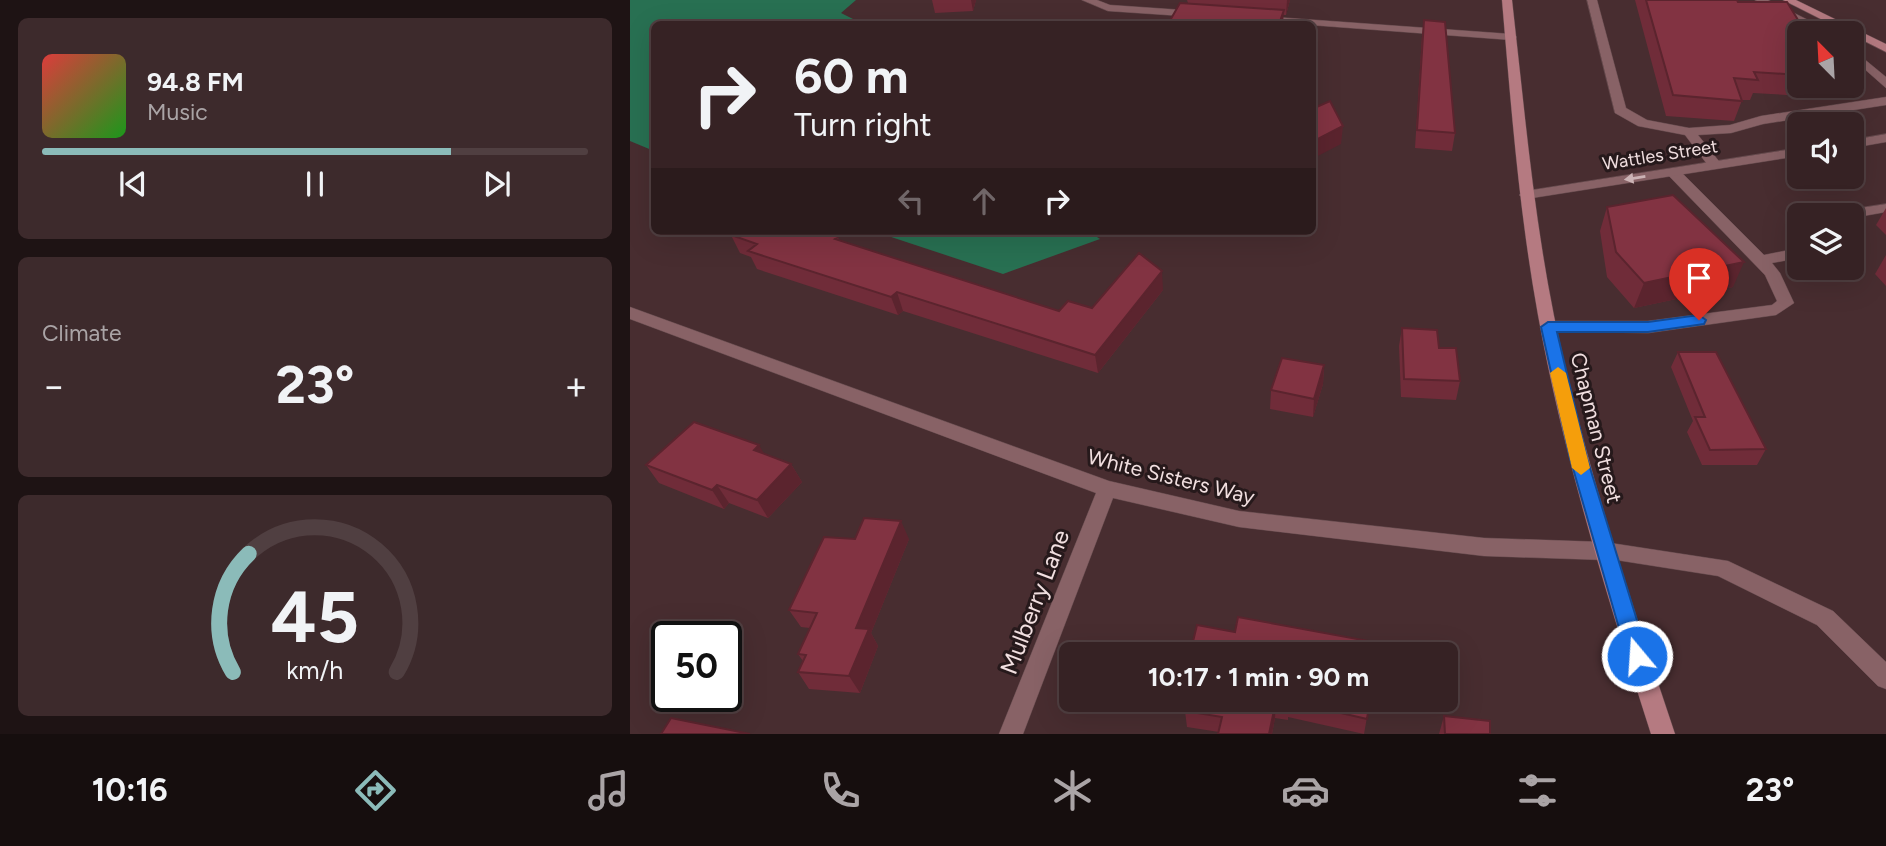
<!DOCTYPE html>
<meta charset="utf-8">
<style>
:root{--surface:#362224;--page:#3d2a2c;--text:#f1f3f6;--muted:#aaa4a6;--line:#503f41;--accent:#8bbbb9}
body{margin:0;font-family:Figtree,sans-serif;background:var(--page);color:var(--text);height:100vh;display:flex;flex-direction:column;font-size:26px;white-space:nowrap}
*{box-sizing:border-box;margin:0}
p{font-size:23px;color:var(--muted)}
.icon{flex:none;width:38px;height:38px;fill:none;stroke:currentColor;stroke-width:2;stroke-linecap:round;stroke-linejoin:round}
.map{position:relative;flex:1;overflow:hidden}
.details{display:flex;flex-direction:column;gap:18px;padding:18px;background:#1e1314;width:630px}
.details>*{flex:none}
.banner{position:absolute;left:21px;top:21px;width:665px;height:214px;border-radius:10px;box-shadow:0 7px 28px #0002,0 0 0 2px var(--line);background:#362224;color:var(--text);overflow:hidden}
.needle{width:46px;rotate:336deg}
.fabs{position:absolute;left:1157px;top:21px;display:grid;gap:14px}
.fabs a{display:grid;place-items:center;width:77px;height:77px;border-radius:10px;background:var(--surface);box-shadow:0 7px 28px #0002,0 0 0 2px var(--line);font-size:35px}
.speed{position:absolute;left:21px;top:621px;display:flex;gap:14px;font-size:35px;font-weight:700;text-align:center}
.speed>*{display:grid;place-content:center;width:91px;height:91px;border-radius:50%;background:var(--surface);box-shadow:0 7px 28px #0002,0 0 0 2px var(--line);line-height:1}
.speed .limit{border:4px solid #111;border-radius:10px;background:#fff;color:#111}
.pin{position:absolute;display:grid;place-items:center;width:60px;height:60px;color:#fff;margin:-72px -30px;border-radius:50% 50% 50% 0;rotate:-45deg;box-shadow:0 0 7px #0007}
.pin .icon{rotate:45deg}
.me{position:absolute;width:77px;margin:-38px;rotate:342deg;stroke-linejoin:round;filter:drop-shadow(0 0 5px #0008)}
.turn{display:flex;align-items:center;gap:24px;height:147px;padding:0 28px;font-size:32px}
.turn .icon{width:91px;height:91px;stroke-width:2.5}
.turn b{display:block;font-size:49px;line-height:60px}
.lanes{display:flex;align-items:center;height:66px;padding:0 28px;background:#0003;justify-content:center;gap:35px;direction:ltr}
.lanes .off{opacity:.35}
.big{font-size:52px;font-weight:700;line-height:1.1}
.details .widget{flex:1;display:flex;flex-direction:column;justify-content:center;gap:10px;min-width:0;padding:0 24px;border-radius:10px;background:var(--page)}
.details .dial{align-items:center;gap:0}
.dial svg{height:182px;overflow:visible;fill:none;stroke:var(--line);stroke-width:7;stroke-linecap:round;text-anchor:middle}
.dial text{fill:var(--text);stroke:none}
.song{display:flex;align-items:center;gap:21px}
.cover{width:84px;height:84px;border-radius:10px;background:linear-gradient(135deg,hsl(0 70% 55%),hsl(120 70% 35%))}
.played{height:7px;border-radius:4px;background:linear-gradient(90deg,var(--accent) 75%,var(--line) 75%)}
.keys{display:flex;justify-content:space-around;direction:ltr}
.heat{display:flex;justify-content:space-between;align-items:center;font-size:38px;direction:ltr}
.trip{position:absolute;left:429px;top:642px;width:399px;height:70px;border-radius:10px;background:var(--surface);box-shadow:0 7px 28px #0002,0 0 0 2px var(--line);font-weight:700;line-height:70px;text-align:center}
.dock{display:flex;height:112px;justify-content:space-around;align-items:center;background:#160e0e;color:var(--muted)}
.dock .icon{width:49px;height:49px}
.dock .current{color:var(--accent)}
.dock b{font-size:32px;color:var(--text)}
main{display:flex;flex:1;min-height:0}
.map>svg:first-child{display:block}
.forest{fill:#287052}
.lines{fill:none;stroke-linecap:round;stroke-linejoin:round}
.lane-casing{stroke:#63494c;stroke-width:1}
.street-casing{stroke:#63494c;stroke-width:1}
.secondary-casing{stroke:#63494c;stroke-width:1}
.lane{fill:#886266;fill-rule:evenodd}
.street{fill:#886266;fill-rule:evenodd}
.secondary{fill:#b57a81;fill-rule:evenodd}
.wall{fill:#702c39}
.shaded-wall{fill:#5b242e}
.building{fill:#823342;stroke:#5b242e;stroke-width:2}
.oneway{fill:#ccb3b5}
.route{fill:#1a73e8;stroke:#114b97;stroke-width:2}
.slow{fill:#f59e0b}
.labels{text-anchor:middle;stroke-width:6;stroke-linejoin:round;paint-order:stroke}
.far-street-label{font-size:18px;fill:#f1dfe0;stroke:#26191b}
.street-label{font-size:21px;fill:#f1dfe0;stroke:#26191b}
.near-street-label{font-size:24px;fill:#f1dfe0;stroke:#26191b}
</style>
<main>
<section class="details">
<div class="widget">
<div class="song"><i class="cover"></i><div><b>94.8 FM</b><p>Music</p></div></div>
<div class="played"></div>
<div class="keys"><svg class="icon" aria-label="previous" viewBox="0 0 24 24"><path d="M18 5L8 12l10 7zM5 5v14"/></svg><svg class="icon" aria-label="pause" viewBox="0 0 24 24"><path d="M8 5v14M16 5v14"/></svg><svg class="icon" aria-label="next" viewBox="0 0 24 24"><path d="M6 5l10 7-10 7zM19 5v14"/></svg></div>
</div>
<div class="widget"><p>Climate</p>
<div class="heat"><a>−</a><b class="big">23°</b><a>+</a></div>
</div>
<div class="widget dial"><svg viewBox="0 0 100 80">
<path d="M14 69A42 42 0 1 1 86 69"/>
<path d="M14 69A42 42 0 0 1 21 17" stroke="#8bbbb9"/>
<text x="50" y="56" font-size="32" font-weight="700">45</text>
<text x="50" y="72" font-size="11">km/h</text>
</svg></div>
</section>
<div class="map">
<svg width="1256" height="734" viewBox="0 0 1256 734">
<rect width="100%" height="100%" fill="#482d30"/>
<g class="forest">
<path d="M0 0H226L211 13 233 24H24V151L0 141Z"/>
<path d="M243 231H458L470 239 373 274Z"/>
</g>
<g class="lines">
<g class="lane-casing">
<g id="lane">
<path d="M957 0H967L996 108 1017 120 1059 128 1100 125 1131 116 1256 97V105L1133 124 1101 133 1068 135 1092 165 1090 168H1080L1055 135 1008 126 985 113Z"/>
<path d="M1125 0H1138L1204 33H1190Z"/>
<path d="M1222 49 1256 77V88L1222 58Z"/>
<path d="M1043 168 1048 169 1134 255 1169 248V258L1142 263 1150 273 1164 303 1146 315 1018 333 912 331 910 327 918 321H1018L1142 305 1147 301 1135 275 1038 175 1036 172Z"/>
<path d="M1256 204V212L1222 218V215H1203L1210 211Z"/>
<path d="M974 542 1098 561 1203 611 1256 662V689L1248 686 1187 625 1088 576 967 557 964 551 967 545Z"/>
</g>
</g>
<g class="street-casing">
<g id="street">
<path d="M452 0H467L480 5 567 11 572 14 567 17 478 11Z"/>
<path d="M630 16 881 34 887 37 881 40 626 21V17Z"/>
<path d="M1256 134V142L1222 148V140Z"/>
<path d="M1169 148V156L896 199 889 195 896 191Z"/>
<path d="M0 307 479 481 609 511 854 538 974 542 981 545 984 551 981 557 974 560 854 556 609 527 483 498 393 734H369L466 493 0 319Z"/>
</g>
</g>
<g class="secondary-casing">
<g id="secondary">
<path d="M872 0H882C894 105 903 212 924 316 953 458 999 596 1045 734H1021C977 596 934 458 908 315 889 211 881 105 872 0Z"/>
<path d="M1153 0H1166L1256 44V52Z"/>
</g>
</g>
<use href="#lane" class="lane"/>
<use href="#street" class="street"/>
<use href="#secondary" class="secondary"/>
</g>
<g class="wall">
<path d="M302 0H346L343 11 305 13Z"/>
<path d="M557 0H660L656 15H653V24H538L558 3Z"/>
<path d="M1005 0H1107L1108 2 1169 33V86H1198L1192 97 1123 93 1120 100H1112L1104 121 1036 116Z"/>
<path d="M794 20 825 133 822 151 785 148 792 36Z"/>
<path d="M977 207 1103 287 1004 308 977 277 970 231Z"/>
<path d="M1256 208V235L1246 225Z"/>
<path d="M101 235 208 237 209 241 429 311 462 308 533 290 468 373 273 311 268 315 127 269 121 257 110 253Z"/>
<path d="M1256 255V286L1245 274Z"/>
<path d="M772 328 809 348 830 381 826 400 771 397 769 346Z"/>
<path d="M1048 352 1136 449 1127 465H1072L1057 432 1063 421 1041 367Z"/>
<path d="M694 365 693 384 683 417 640 409 641 390Z"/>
<path d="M134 454 161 464 172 482 138 518 99 503 94 509 29 483 16 465Z"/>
<path d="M225 539H279L241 633 248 646 230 693 179 689 168 672 173 661 168 654 180 628 171 627 159 610Z"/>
<path d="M557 700H740L734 734 658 717V720L645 718 642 734H588L589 732 557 727 555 711Z"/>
<path d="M814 716 860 734H809Z"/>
</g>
<g class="shaded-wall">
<path d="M341 0H346L343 11Z"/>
<path d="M657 0H660L656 15Z"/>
<path d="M654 10 653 24H649Z"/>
<path d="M713 126 711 144 682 159V142Z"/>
<path d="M1114 262 1103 287 1004 308 1014 283Z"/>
<path d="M532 271 533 290 468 373 465 355Z"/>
<path d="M267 292 273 311 268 315 261 297Z"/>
<path d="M694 365 693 384 683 417 684 399Z"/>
<path d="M129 445 140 464 124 450Z"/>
<path d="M161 464 172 482 138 518 127 500Z"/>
<path d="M87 485 99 503 94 509 82 490Z"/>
<path d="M271 521 279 539 241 633 248 646 230 693 219 676 226 628Z"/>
<path d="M646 701 645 718 642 734H639Z"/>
</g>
<g class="building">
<path d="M1016 0H1107L1108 2H1157L1176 33H1169V75L1124 72 1128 80 1104 78 1112 101 1043 95Z"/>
<path d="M550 3 654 10 649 24H538Z"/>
<path d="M794 20 815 22 825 133 787 130Z"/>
<path d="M700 101 713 126 682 142V109Z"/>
<path d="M1043 195 1114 262 1014 283 986 252 977 207Z"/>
<path d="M107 231H191L208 237 205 239 429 311 438 301 462 308 509 253 532 271 465 355 267 292 261 297 118 251 127 244 101 235Z"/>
<path d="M772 328 807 330 809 348H826L830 381 774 379Z"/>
<path d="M1048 352H1086L1136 449 1080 450 1065 417H1075Z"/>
<path d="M652 358 694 365 684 399 641 390Z"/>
<path d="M64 422 129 445 124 450 161 464 127 500 87 485 82 490 16 465Z"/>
<path d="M234 518 271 521 226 628 239 629 219 676 168 672 176 655 168 654 187 613 159 610 194 537 225 539Z"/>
<path d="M608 617 760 645 758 654H560L567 625 605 632Z"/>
<path d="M557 700H740L737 719 659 701V704L646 701 639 734H588L592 717 555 711Z"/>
<path d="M814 716 860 721V734H815Z"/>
<path d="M41 718 120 734H31Z"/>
</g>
<defs><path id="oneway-solid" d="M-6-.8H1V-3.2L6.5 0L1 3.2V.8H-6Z" transform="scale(1.75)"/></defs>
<use class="oneway" href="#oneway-solid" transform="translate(1005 178) rotate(171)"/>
<path class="route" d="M1069 315 1076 320 1074 324 1018 332H927L957 458 1018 656 1015 663 1007 665 1000 663 997 656 940 458 911 327 918 322H1018Z"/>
<path class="slow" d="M928 367 936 373 960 468 951 475 942 468 920 373Z"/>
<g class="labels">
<g class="far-street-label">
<text transform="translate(1030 155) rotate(-9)" y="6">Wattles Street</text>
</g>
<g class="street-label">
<text transform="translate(966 428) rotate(76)" y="7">Chapman Street</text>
<text transform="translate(541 477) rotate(14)" y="7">White Sisters Way</text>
</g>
<g class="near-street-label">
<text transform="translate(405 602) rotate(-69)" y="8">Mulberry Lane</text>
</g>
</g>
</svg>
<div class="fabs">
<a><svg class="needle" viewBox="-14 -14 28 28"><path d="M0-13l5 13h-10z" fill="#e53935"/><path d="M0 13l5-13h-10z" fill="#aaa4a6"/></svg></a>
<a><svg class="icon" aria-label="sound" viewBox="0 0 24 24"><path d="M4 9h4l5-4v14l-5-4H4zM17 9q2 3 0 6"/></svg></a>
<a><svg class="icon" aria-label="layers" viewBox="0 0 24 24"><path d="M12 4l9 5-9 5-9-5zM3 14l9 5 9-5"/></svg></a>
</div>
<div class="speed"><div class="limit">50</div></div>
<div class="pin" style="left:1069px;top:320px;background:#d93025"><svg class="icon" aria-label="arrive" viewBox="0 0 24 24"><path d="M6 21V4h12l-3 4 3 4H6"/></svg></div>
<svg class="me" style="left:1007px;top:656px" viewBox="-20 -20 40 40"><circle r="17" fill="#1a73e8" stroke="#fff" stroke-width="3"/><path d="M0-11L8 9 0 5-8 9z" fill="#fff"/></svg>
<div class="trip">10:17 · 1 min · 90 m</div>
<div class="banner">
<div class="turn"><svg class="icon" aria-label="right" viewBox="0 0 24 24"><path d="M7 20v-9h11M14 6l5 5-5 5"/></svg><div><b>60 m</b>Turn right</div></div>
<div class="lanes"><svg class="icon off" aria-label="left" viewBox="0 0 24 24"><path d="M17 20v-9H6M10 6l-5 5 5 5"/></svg><svg class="icon off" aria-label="ahead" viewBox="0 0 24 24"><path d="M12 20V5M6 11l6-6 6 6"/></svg><svg class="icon" aria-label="right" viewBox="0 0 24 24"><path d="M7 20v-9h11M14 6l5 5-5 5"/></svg></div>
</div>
</div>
</main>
<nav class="dock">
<b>10:16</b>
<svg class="icon current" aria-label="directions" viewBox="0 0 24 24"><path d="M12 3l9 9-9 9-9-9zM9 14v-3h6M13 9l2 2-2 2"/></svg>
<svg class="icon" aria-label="music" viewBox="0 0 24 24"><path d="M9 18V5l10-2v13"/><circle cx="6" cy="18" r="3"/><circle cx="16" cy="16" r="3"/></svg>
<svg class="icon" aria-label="phone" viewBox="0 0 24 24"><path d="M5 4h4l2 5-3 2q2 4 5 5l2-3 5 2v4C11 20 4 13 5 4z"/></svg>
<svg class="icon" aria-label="climate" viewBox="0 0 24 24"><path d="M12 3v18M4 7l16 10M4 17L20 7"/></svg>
<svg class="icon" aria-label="car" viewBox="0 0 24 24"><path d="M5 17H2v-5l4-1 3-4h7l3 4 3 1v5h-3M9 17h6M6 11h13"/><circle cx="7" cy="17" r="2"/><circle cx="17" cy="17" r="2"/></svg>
<svg class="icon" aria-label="filters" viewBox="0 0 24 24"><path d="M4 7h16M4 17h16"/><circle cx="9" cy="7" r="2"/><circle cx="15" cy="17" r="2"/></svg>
<b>23°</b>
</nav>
